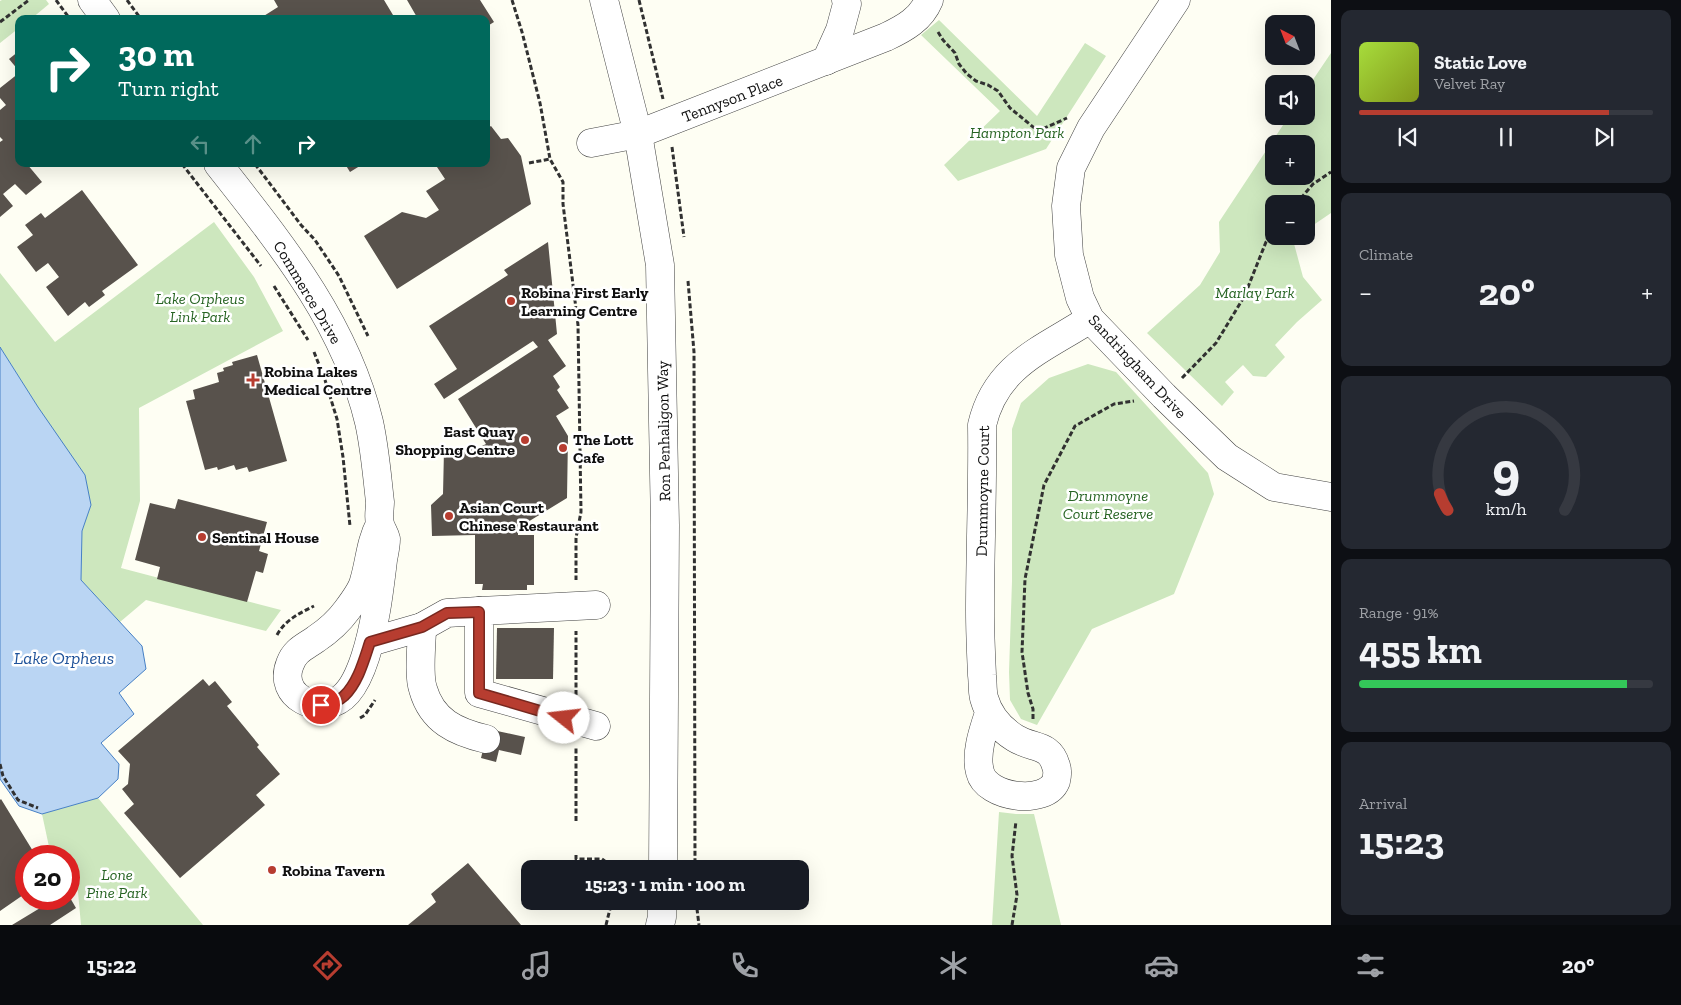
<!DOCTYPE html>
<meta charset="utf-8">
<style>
:root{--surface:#171b24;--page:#242831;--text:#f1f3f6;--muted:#9ea1a6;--line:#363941;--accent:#b73d30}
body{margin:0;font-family:"Zilla Slab",serif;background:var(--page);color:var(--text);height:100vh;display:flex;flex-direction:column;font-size:19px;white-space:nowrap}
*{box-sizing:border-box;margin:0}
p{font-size:16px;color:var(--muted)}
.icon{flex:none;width:28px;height:28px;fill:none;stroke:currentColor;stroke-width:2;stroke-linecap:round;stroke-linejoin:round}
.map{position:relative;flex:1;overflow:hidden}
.side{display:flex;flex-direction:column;gap:10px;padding:10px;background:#0d0f14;width:350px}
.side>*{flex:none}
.guide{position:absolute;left:15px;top:15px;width:475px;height:152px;border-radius:10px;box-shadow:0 5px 20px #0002;background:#00695c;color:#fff;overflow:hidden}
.needle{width:32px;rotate:318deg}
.controls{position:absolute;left:1265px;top:15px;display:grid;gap:10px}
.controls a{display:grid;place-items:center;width:50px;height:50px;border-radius:10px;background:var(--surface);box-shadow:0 5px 20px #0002;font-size:25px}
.speed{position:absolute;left:15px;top:845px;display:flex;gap:10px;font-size:25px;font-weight:700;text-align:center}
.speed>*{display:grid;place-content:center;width:65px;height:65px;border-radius:50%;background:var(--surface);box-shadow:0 5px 20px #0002;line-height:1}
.speed .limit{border:8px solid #d22;background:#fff;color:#111}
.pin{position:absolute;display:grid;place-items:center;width:42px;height:42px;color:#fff;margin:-21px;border:2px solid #fff;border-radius:50%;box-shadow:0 1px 5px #0007}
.me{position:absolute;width:55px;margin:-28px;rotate:286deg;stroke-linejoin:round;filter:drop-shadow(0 0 4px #0008)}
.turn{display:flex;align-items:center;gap:18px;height:105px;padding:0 20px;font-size:22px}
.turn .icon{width:65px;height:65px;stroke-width:2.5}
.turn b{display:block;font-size:35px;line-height:42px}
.lanes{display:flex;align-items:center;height:48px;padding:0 20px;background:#0003;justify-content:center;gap:25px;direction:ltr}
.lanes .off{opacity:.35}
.big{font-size:38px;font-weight:700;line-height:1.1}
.side .tile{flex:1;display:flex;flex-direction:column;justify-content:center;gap:8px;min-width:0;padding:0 18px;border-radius:10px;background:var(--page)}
.side .dial{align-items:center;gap:0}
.dial svg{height:130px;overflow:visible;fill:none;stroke:var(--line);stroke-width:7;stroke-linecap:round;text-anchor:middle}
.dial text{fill:var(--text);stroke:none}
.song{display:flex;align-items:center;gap:15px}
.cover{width:60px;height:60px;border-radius:8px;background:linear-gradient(135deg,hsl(80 70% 55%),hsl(70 70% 35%))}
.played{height:5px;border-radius:2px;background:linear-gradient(90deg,var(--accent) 85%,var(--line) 85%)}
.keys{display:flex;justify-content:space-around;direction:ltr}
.heat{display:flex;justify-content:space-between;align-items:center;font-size:28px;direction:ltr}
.charge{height:8px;border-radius:4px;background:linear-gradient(90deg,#34c759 91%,var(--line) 0)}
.trip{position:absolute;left:521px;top:860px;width:288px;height:50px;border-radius:10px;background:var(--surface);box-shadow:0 5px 20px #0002;font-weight:700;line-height:50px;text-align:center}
.tab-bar{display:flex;height:80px;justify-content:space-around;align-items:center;background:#090b0e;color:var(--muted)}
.tab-bar .icon{width:35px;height:35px}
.tab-bar .on{color:var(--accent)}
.tab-bar b{font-size:22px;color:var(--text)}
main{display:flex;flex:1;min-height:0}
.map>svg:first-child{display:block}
.green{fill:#cde7be;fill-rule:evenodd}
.water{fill:#bad5f3;stroke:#4680c5}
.building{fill:#58524c}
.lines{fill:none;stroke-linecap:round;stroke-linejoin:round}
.minor-casing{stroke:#424242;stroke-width:29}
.path{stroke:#313131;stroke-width:3;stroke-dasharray:5 2.5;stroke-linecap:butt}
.minor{stroke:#fff;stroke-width:28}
.route-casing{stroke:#77281f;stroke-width:12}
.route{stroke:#b73d30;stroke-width:9}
.poi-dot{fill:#b73d30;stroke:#fff;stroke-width:2}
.labels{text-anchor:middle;stroke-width:5;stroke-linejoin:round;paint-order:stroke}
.street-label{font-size:16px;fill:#0f0f0f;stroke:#fff}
.park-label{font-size:16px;font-style:italic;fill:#276423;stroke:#fff}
.poi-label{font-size:16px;font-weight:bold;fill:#0f0f0f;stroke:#fff;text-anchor:start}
.water-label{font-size:18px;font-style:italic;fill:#20539a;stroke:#fff}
</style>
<main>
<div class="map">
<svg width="1331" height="925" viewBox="0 0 1331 925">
<rect width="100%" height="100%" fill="#fefef3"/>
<g class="green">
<path d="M2 0H46L49 4 31 19H19V28L0 43V1Z"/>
<path d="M939 20 1037 116 1085 43 1106 56 1046 149 958 181 944 165 1000 111 921 35Z"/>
<path d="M1331 53V213L1306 230V204H1274V236H1298L1293 240 1303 277 1322 300 1297 322 1275 345 1285 357 1266 377 1253 376 1243 365 1225 382 1234 392 1222 406 1147 333 1200 285 1220 252 1219 222 1289 116H1306V90ZM1274 144H1306V176H1274Z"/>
<path d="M214 222 254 277 283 331 139 408 140 501 121 568 281 610 266 631 146 600 120 622 81 580 82 531 91 505 38 407 0 347V273L55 342Z"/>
<path d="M1088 364 1116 372 1208 473 1214 494 1174 594 1092 629 1037 725 1021 719 1010 700 1009 672 1012 581V429L1021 403 1049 378Z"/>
<path d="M98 798 203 925H81L77 881 69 882V856H51L42 814Z"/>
<path d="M999 812 1016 814H1034L1061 925H992Z"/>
</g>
<path class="water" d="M0 347 38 407 85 475 91 505 82 531 81 580 142 646 146 669 119 693 134 714 101 743 119 764 118 779 98 798 42 814 19 806 0 779Z"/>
<g class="building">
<path d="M274 0H384L393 15 388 19H259L278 7Z"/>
<path d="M407 0H480L494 22 486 27V19H418Z"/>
<path d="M19 51V71L9 59Z"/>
<path d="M19 73V164H27L42 182 26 195 15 184 3 194 13 206 0 217V142L3 140 0 137V110L6 105 0 98V88Z"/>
<path d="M491 126 501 139 508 138 521 156 531 204 397 289 364 236 402 212 426 218 439 210 426 191 445 179 435 164H486V129Z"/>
<path d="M345 164H363L350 172Z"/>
<path d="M82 190 138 265 102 291 105 295 89 307 85 302 68 316 46 287 59 277 48 263 36 272 17 247 33 235 25 225 41 213 45 218Z"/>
<path d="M548 242 557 334 548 340 566 366 553 376 560 387 557 390 569 408 556 416 568 436 567 498 518 528V535H534V585H527V590H482L483 584H475V535L432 536 431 505 443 494 444 450 478 448 486 444 458 399 538 347 533 341 444 399 434 384 457 369 429 326 508 275 504 270Z"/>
<path d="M257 355 287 461 249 472 247 467 236 470 234 465 218 470 217 467 205 470 186 401 195 399 193 390 219 382 217 373 224 371 223 368 233 365 232 362Z"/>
<path d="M178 499 267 522 259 551 268 554 263 573 256 571 247 602 157 579 160 567 135 560 150 503 175 509Z"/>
<path d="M497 628H554L553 679H496Z"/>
<path d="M203 679 209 686 215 681 232 702 227 706 259 745 257 747 280 774 256 795 265 805 180 878 124 813 134 804 122 789 128 784 130 764 118 751Z"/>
<path d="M488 729 525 737 521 755 499 750 496 762 481 758Z"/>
<path d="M1 799 36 856H26V893L0 911V800Z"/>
<path d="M468 863 521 925H408L436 902 431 894Z"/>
<path d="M69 896 76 908 50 925H12L55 899H69Z"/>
</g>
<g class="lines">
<g class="minor-casing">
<g id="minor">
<path d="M92 0 106 19"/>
<path d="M604 0 638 134 660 265 665 525 663 869"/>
<path d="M1176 0 1091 128 1071 168 1066 206 1069 255 1080 298 1090 319 1164 396 1227 457 1274 487 1331 497"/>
<path d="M826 61 840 30 847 4 846 0"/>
<path d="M591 143 638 134 886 37C905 28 921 19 929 0"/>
<path d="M218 164C280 243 345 322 369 422 375 449 377 476 380 502 380 509 378 517 380 524 381 529 385 534 386 539 386 546 384 554 383 560 381 577 379 594 376 611 372 635 362 681 343 697 319 717 277 696 290 664 295 650 305 647 316 639 328 631 339 621 347 610 353 602 362 590 364 581 370 561 370 543 380 524"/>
<path d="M422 627C422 643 418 674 423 689 432 721 456 732 486 739"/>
<path d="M370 642 422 627 447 613 479 611"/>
<path d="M989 713C983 731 975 754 980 772 986 798 1046 806 1056 781 1057 777 1058 771 1056 766 1050 743 1032 749 1015 738 999 728 989 716 984 698 982 690 983 682 982 675 981 654 980 632 980 611 980 549 983 487 982 425 996 365 1042 350 1090 319"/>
<path d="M596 726 479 693V611L596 605"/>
<path d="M660 925 662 917V901"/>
</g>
</g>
<g class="path">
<path d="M56 0 70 19"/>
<path d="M127 0 141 19"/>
<path d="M512 0 522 32 540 103 550 159 563 182V204L578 325 581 512 576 538V580"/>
<path d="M639 0 663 99"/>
<path d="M0 22 29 0"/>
<path d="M938 32 943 40 955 53 959 64 967 74 976 81 988 85 998 91 1010 108 1038 131 1067 118"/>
<path d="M672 147 684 237"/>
<path d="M529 163 550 159"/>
<path d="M182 164 261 266"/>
<path d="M255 164 301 225 315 240 339 276 368 336"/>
<path d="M1296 204 1313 184 1331 172"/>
<path d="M688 281 694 352 695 869"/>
<path d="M274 286 308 340"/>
<path d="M314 352 325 380 337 419 343 457 350 526"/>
<path d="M1182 378 1216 343 1244 297 1266 242 1274 232"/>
<path d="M277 635C285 620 300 613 314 606"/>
<path d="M576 695V631"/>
<path d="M360 718 365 715 375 700"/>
<path d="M1033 719V709L1028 693 1022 652 1025 579 1044 485 1075 426 1114 404 1134 401"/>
<path d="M0 764 3 776 18 800 38 808"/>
<path d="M576 821V746"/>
<path d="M576 855V859H602L609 864V869"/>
<path d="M696 901 699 925"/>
<path d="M606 925 612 901"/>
<path d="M1012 925 1017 895 1012 856 1016 821"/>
</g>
<use href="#minor" class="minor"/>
</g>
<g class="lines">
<g class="route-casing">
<path id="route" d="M321 705C329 703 338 702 344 696 358 683 364 660 370 642L422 627 447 613 479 612V693L564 718"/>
</g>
<use href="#route" class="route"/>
</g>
<g class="poi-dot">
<circle cx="511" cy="301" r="5"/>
<path d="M250.5 372.5h5v5h5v5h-5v5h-5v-5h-5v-5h5z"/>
<circle cx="525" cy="440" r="5"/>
<circle cx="563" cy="448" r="5"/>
<circle cx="449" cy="516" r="5"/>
<circle cx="202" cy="537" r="5"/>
<circle cx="272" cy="870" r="5"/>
</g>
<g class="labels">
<g class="street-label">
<text transform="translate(732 98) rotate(-21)" y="6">Tennyson Place</text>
<text transform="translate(308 292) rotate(59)" y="6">Commerce Drive</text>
<text transform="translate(1138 366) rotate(47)" y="6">Sandringham Drive</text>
<text transform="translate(663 431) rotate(-91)" y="6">Ron Penhaligon Way</text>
<text transform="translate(982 491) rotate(-89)" y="6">Drummoyne Court</text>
</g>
<g class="park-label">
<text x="1017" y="138">Hampton Park</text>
<text x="1255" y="298">Marlay Park</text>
<text x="200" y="304">Lake Orpheus<tspan x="200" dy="18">Link Park</tspan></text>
<text x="1108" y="501">Drummoyne<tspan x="1108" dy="18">Court Reserve</tspan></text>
<text x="117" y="880">Lone<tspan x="117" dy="18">Pine Park</tspan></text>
</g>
<g class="poi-label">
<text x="521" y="298">Robina First Early<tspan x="521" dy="18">Learning Centre</tspan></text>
<text x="264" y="377">Robina Lakes<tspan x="264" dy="18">Medical Centre</tspan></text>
<text x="515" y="437" text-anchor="end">East Quay<tspan x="515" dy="18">Shopping Centre</tspan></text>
<text x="573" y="445">The Lott<tspan x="573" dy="18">Cafe</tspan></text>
<text x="459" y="513">Asian Court<tspan x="459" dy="18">Chinese Restaurant</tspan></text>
<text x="212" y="543">Sentinal House</text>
<text x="282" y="876">Robina Tavern</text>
</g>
<g class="water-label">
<text x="64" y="664">Lake Orpheus</text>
</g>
</g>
</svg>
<div class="controls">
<a><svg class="needle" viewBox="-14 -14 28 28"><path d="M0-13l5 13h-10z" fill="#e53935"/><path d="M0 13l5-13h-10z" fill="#9ea1a6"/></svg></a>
<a><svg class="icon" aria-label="sound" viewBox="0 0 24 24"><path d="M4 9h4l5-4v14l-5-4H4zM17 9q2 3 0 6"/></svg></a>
<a>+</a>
<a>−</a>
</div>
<div class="speed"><div class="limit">20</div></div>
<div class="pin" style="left:321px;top:705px;background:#d93025"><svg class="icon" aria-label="arrive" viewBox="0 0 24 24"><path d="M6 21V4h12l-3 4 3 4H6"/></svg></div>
<svg class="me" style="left:564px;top:718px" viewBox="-20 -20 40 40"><circle r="19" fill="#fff"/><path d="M0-13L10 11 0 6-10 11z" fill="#b73d30"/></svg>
<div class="trip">15:23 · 1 min · 100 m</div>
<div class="guide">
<div class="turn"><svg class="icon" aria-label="right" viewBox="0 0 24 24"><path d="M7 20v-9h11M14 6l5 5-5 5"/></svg><div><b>30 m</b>Turn right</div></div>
<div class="lanes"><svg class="icon off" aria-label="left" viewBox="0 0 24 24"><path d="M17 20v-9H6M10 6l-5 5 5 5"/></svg><svg class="icon off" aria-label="ahead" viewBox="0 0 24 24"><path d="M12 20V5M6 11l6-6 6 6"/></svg><svg class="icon" aria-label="right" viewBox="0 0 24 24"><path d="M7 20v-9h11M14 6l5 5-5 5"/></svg></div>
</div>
</div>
<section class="side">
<div class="tile">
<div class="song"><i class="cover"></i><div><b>Static Love</b><p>Velvet Ray</p></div></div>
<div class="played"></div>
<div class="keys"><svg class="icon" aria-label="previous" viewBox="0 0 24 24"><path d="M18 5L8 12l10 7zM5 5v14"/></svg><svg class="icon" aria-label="pause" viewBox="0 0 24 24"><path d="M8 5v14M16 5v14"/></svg><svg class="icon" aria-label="next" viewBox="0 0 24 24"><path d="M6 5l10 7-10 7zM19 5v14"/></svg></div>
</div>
<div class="tile"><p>Climate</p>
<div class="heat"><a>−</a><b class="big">20°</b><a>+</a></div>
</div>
<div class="tile dial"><svg viewBox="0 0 100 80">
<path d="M14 69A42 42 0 1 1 86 69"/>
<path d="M14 69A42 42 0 0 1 9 59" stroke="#b73d30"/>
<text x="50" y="56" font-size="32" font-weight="700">9</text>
<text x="50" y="72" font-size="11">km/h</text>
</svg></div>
<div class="tile"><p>Range · 91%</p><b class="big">455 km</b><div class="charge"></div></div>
<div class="tile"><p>Arrival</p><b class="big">15:23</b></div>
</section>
</main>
<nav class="tab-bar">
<b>15:22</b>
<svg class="icon on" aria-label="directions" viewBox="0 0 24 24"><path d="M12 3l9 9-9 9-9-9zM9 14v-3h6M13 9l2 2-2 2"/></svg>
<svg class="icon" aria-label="music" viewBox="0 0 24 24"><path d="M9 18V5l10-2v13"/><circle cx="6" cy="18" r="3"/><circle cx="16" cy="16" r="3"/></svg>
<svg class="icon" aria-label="phone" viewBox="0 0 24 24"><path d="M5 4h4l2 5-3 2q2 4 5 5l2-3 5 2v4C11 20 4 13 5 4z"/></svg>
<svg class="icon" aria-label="climate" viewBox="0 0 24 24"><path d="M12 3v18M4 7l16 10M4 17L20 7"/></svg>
<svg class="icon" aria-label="car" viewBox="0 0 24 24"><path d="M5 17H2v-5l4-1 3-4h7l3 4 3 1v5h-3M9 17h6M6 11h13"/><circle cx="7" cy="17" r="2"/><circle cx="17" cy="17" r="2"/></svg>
<svg class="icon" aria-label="filters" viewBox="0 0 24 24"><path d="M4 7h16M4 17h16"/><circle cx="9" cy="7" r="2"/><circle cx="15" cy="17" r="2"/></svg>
<b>20°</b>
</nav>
